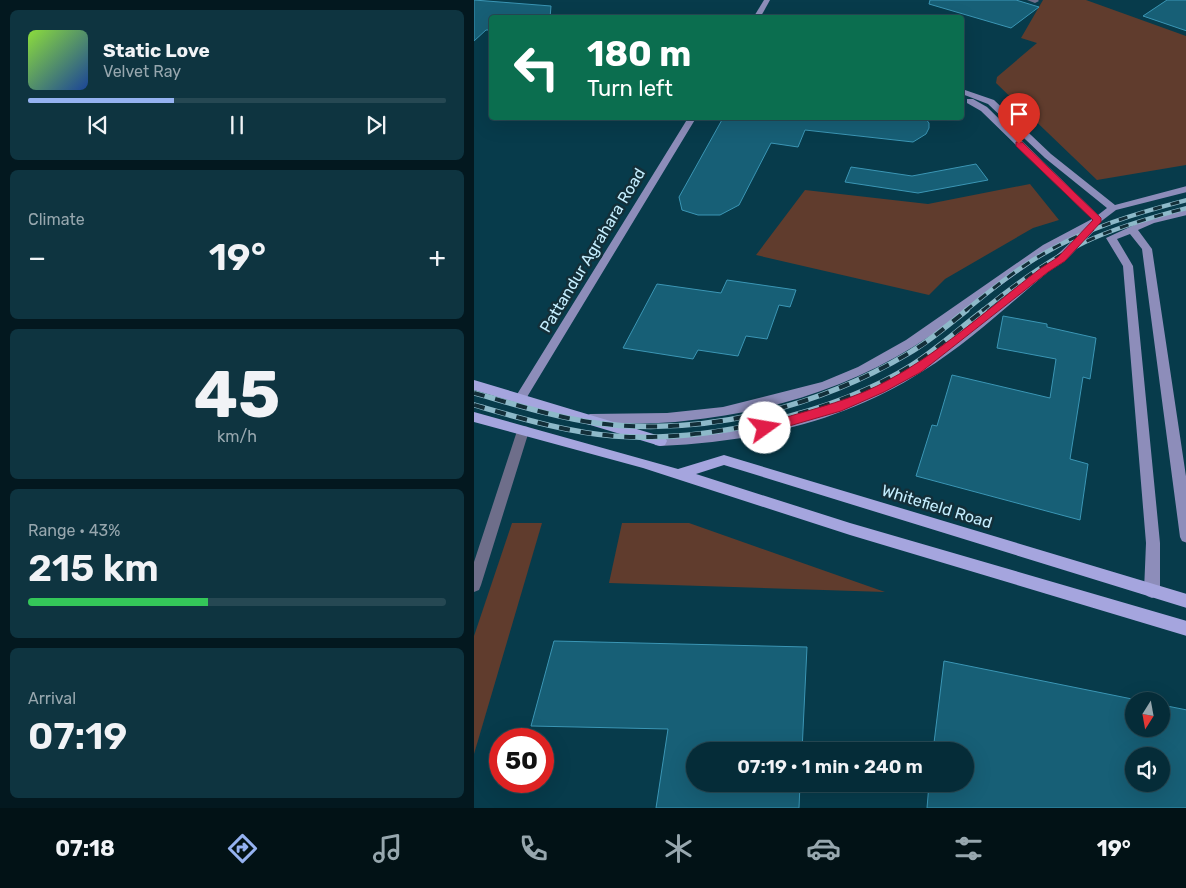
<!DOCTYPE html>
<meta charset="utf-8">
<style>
:root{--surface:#052c38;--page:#0e3440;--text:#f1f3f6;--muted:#97a7ae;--line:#264853;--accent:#95b2f1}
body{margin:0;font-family:Rubik,sans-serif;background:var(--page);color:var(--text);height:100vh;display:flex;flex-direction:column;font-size:19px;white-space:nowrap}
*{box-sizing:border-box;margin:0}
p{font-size:16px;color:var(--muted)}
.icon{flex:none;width:28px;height:28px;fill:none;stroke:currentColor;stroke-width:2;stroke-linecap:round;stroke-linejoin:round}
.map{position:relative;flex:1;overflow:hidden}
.panel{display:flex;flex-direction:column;gap:10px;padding:10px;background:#03181f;width:474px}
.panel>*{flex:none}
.guide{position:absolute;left:15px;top:15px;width:475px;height:105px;border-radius:5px;box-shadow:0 5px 20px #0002,0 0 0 1px var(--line);background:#0b6e4f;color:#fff;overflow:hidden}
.needle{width:32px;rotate:191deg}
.buttons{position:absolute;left:651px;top:692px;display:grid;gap:10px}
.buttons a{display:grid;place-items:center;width:45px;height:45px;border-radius:50%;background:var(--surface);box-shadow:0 5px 20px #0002,0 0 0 1px var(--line);font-size:25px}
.speed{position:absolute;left:15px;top:728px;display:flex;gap:10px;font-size:25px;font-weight:700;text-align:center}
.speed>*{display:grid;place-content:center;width:65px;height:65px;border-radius:50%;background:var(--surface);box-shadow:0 5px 20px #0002,0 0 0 1px var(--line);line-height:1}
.speed .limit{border:8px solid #d22;background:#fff;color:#111}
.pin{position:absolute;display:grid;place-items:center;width:42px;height:42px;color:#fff;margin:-51px -21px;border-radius:50% 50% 50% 0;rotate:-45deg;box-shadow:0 0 5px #0007}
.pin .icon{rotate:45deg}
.me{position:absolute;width:55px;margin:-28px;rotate:77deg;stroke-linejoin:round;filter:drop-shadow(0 0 4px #0008)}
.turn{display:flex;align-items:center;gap:18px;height:105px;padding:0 15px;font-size:22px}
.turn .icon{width:65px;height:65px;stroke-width:2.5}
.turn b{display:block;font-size:35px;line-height:42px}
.big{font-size:38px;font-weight:600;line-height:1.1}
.panel .widget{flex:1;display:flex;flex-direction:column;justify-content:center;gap:8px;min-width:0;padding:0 18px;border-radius:8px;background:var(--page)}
.panel .dial{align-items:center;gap:0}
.dial b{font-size:65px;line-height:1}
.song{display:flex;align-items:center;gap:15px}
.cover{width:60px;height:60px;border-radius:8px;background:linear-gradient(135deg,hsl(90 70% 55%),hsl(220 70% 35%))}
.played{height:5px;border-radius:2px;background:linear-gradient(90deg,var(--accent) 35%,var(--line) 35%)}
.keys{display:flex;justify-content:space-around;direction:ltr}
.heat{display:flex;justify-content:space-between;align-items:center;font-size:28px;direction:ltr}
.charge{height:8px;border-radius:4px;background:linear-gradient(90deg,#34c759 43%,var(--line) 0)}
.trip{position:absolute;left:212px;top:742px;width:288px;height:50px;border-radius:25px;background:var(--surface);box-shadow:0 5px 20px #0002,0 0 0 1px var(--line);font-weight:600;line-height:50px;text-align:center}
.tabs{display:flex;height:80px;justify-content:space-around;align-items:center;background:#021216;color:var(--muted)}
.tabs .icon{width:35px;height:35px}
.tabs .on{color:var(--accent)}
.tabs b{font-size:22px;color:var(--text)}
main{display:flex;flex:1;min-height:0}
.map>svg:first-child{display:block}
.green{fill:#603c2d}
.building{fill:#175f76;stroke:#3b96b5;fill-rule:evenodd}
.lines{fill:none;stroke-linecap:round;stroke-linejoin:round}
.street{fill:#6e6e8a;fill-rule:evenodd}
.secondary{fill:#8d8dba;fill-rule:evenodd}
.primary{fill:#a5a5de;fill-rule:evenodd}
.rail-far1-casing{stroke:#8db9c9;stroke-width:4.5}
.rail-casing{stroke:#8db9c9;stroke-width:5.5}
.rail-far1{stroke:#132f39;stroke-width:3;stroke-dasharray:9;stroke-linecap:butt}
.rail{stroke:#132f39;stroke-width:4;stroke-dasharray:11;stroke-linecap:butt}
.route{fill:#e11d48;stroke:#92132f}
.labels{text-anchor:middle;stroke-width:5;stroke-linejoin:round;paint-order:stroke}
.street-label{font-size:16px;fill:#c5eefe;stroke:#132f39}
</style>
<main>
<section class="panel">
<div class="widget">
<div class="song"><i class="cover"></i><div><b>Static Love</b><p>Velvet Ray</p></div></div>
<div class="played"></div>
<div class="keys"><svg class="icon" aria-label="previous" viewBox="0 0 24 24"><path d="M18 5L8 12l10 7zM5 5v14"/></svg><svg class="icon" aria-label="pause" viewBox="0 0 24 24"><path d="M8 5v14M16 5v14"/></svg><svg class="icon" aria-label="next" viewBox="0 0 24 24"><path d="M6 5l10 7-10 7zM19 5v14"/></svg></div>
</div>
<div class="widget"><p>Climate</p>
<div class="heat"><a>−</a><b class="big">19°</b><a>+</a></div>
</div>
<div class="widget dial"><b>45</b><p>km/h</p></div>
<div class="widget"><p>Range · 43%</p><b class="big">215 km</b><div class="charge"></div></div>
<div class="widget"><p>Arrival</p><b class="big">07:19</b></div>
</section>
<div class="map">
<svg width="713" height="808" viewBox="0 0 713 808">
<rect width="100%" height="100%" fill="#073b4b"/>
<g class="green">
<path d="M569 0H612L712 36V165L623 180 522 83 523 77 563 43 547 38Z"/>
<path d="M556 184 585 220 559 228 471 279 455 295 282 255 331 190 454 204Z"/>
<path d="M38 523H68L0 754V636Z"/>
<path d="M148 523H215L411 592 135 583Z"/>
</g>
<g class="building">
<path d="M0 0 77 6 76 18H18V30H12L0 41Z"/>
<path d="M456 0H542L565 7 537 28 455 4Z"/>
<path d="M693 0H713V31L669 16Z"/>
<path d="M249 118H451L455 123V128L452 134 439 142 331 130 324 147 297 143 265 205 246 215H224L208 210 205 197Z"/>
<path d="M502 164 514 180 444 193 371 182 377 167 438 176Z"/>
<path d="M253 280 322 290 316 307 305 305 293 339 272 336 264 356 224 350 219 359 149 348 183 284 247 293Z"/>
<path d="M529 316 573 324V327L622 338 616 379 609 377 596 459 614 464 606 520 442 476 458 425 463 426 478 375 576 398 582 359 523 348Z"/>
<path d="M80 641 333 647 328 751H221V784H326L325 808H182L194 729 57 726Z"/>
<path d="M470 661 668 701H660V729H688V705L713 710V808H453L455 784H491V751H459ZM660 756H688V784H660Z"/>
</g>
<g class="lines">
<g class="street">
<path d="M553 0H564L565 1 561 3Z"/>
<path d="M49 426 54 427 55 431 7 585 5 590 0 592V562L43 431 44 427Z"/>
</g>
<g class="secondary">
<path d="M290 0H296L286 18H279Z"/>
<path d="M488 89 520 100 577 154 641 205 713 186V192L642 210 621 226V230L591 261 574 272C533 306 494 343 449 371 370 422 278 442 186 446L181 445 179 441 181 437 186 436C264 432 343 419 413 381 455 358 493 328 530 297 556 276 582 258 605 234 546 266 496 312 439 347 367 391 293 412 210 421 187 424 164 423 142 424 132 424 121 425 112 422L110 419 112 416 116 414 193 413 249 407 348 382 384 367 432 340 569 245 618 219 507 111 493 103V99H499L513 107 624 215 633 208 571 158 514 104 488 94Z"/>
<path d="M214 118H222L50 402H42L40 399 42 396Z"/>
<path d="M713 209V215L680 223 664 230 678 249 713 483V543L708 541 706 537 668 249 656 234 643 239 659 266 686 543V591L683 596 678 598 673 596 670 591 672 543 649 266 632 238 673 219Z"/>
</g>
<g class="primary">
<path d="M0 380 186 436 191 437 193 441 191 445 186 446 0 390Z"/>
<path d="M0 412 204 469 250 455 713 594V608L250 465 222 474 376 523 713 621V636L376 535 169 468 0 422Z"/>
</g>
<g class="rail-far1-casing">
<g id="rail-far1">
<path d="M491 311C516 291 541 270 569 254 613 228 663 213 713 200"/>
<path d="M508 311C540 285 574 260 611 242 643 227 678 217 713 208"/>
</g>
</g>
<g class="rail-casing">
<g id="rail">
<path d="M0 393C40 404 80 417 122 423 228 437 343 408 435 353 456 341 474 325 493 310"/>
<path d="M0 405C46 418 92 432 140 436 231 443 361 414 438 365 463 349 486 328 510 310"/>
</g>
</g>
<use href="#rail-far1" class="rail-far1"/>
<use href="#rail" class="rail"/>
</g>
<path class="route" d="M542 142H548L627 218V222L591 261 574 272 447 372 410 392 367 411 291 433 287 431 285 428 287 425C326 412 366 404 403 386 462 357 515 308 567 268L584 257 619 220 542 146Z"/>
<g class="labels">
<g class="street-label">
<text transform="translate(118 250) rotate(-59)" y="6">Pattandur Agrahara Road</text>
<text transform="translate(463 506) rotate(17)" y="6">Whitefield Road</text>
</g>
</g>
</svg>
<div class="buttons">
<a><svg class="needle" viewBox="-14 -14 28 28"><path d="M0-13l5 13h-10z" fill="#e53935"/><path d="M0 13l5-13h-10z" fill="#97a7ae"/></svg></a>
<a><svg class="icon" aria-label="sound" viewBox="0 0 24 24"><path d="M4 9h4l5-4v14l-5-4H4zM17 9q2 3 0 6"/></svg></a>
</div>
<div class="speed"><div class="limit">50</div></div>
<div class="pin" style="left:545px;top:144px;background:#d93025"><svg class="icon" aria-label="arrive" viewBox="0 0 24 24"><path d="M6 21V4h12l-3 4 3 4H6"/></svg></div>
<svg class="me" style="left:291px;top:428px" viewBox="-20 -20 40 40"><circle r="19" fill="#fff"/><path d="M0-13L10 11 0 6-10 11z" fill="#e11d48"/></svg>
<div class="trip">07:19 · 1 min · 240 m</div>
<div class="guide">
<div class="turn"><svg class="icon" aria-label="left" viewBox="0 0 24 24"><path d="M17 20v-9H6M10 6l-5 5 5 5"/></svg><div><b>180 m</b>Turn left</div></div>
</div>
</div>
</main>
<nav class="tabs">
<b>07:18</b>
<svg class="icon on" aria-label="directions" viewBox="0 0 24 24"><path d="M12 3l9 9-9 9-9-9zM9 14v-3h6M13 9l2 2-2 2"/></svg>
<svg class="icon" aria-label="music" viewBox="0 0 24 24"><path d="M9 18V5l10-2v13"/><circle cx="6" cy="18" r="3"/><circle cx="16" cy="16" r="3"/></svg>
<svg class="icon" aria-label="phone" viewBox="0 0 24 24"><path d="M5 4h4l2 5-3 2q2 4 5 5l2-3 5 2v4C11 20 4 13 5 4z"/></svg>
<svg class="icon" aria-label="climate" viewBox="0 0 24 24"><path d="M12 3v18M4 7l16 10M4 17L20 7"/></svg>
<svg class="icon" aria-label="car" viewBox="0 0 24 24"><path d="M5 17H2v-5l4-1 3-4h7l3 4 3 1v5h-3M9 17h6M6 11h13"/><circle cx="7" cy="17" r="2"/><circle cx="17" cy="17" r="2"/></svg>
<svg class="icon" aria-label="filters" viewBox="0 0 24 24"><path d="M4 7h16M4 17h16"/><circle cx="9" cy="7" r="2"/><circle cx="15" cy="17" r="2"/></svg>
<b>19°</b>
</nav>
